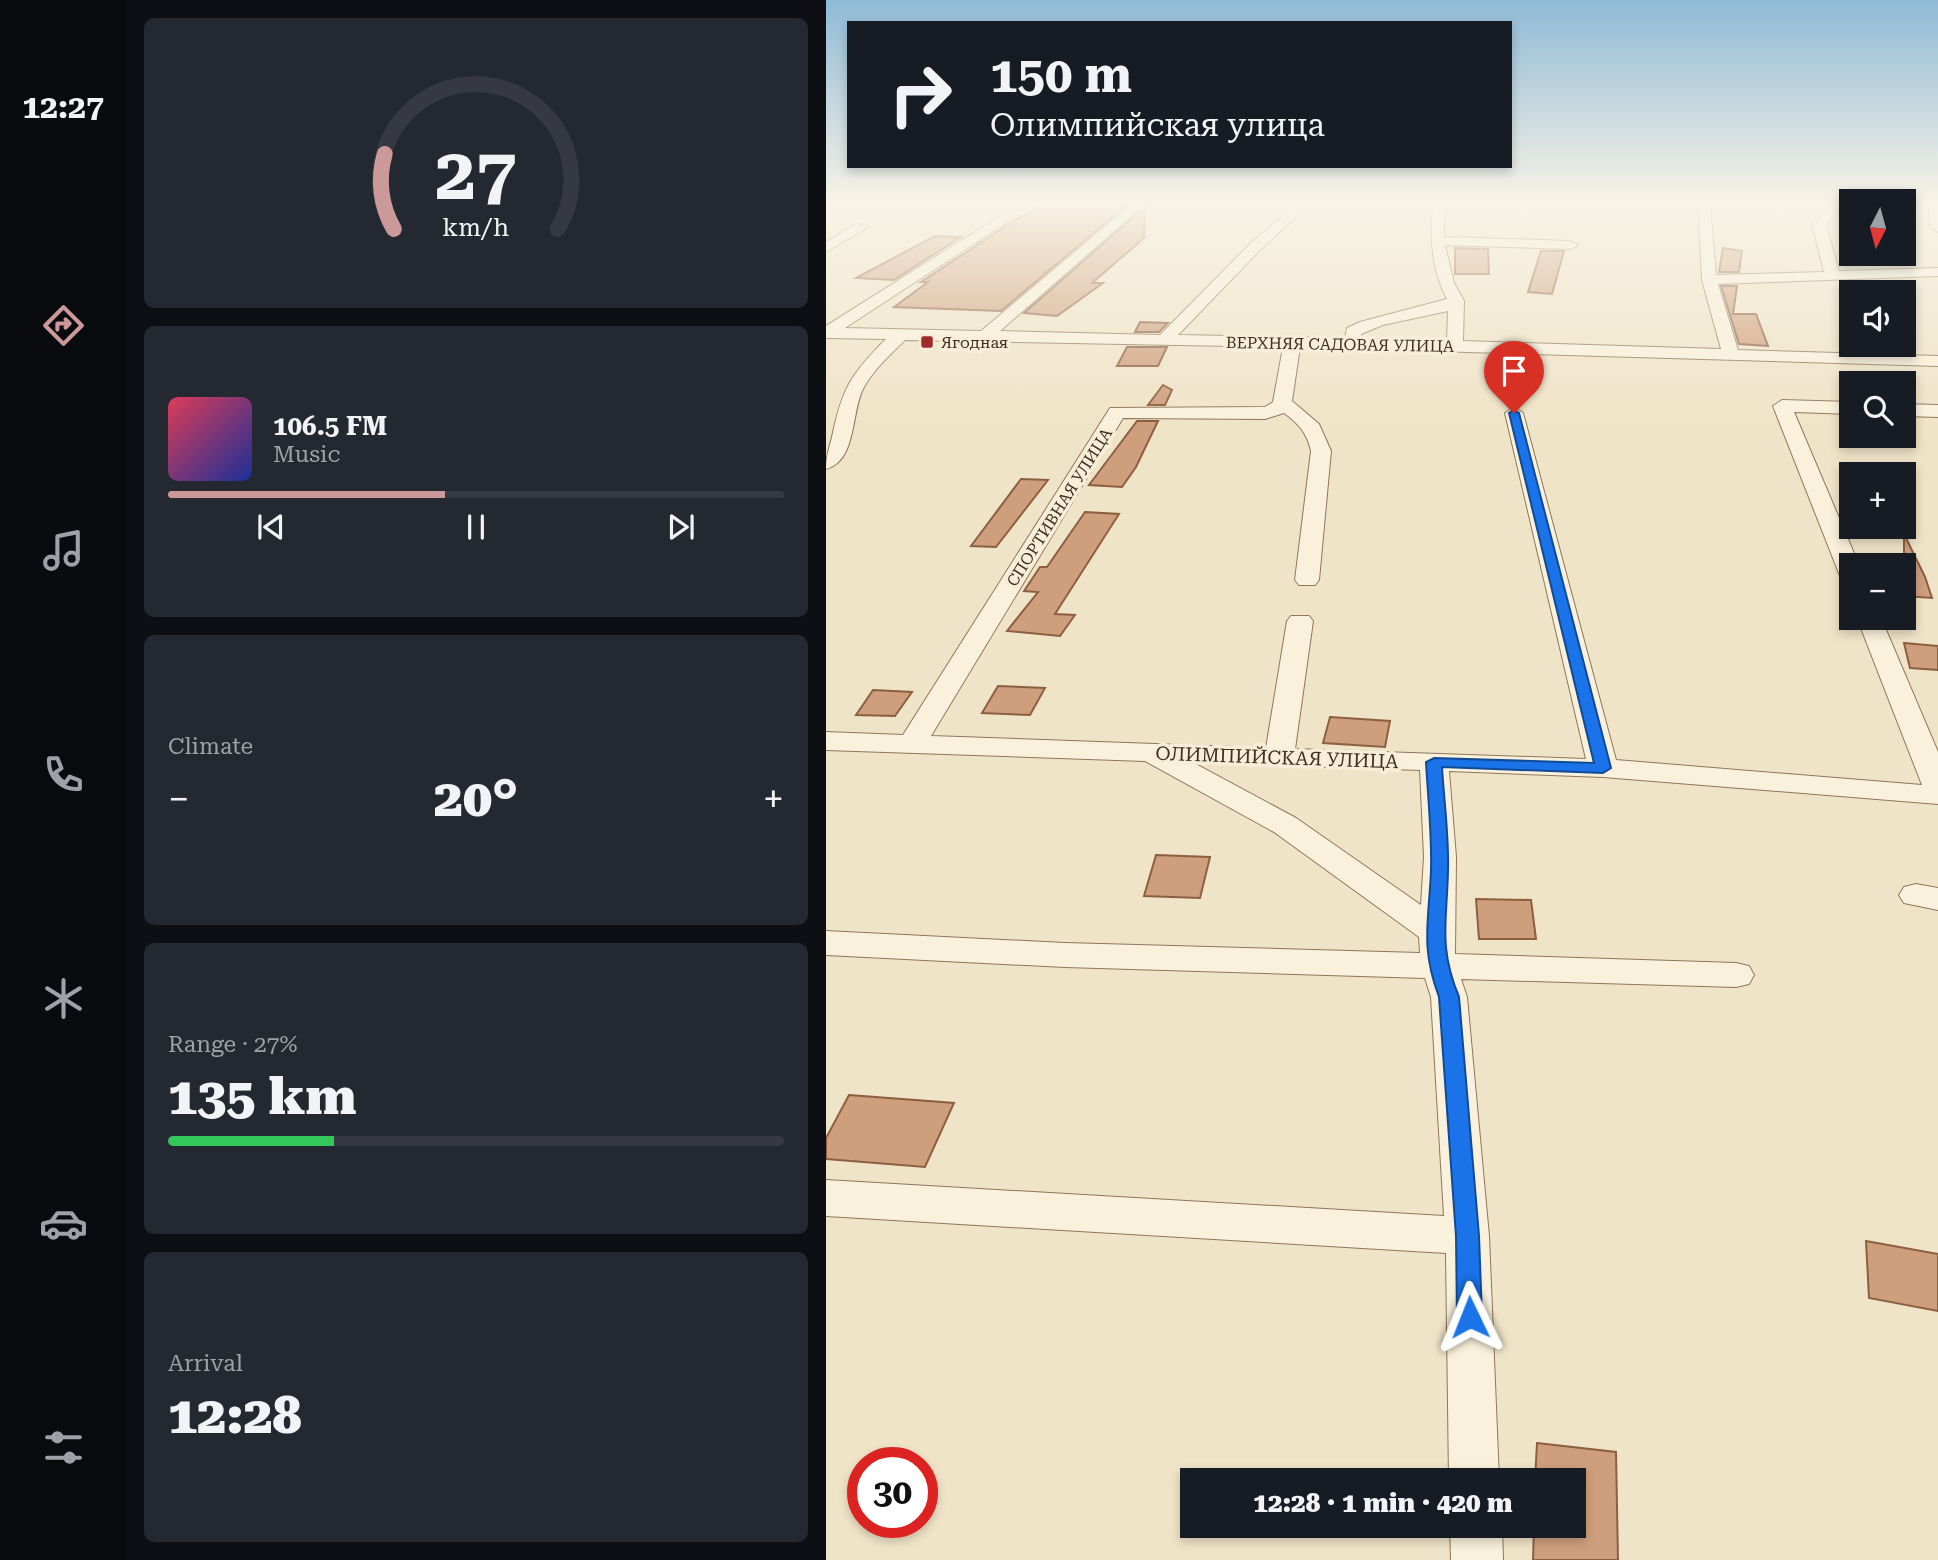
<!DOCTYPE html>
<meta charset="utf-8">
<style>
:root{--surface:#171b24;--page:#242831;--text:#f1f3f6;--muted:#9ea1a6;--line:#363941;--accent:#cc999b}
body{margin:0;font-family:"Roboto Serif",serif;background:var(--page);color:var(--text);height:100vh;display:flex;flex-direction:column;font-size:26px;white-space:nowrap}
*{box-sizing:border-box;margin:0}
p{font-size:23px;color:var(--muted)}
.icon{flex:none;width:38px;height:38px;fill:none;stroke:currentColor;stroke-width:2;stroke-linecap:round;stroke-linejoin:round}
.map{position:relative;flex:1;overflow:hidden}
.drawer{display:flex;flex-direction:column;gap:18px;padding:18px;background:#0d0f14;width:700px}
.drawer>*{flex:none}
.hud{position:absolute;left:21px;top:21px;width:665px;height:147px;border-radius:0px;box-shadow:0 4px 10px #0003;background:#171b24;color:var(--text);overflow:hidden}
.needle{width:46px;rotate:186deg}
.tools{position:absolute;left:1013px;top:189px;display:grid;gap:14px}
.tools a{display:grid;place-items:center;width:77px;height:77px;border-radius:0px;background:var(--surface);box-shadow:0 4px 10px #0003;font-size:35px}
.speed{position:absolute;left:21px;top:1447px;display:flex;gap:14px;font-size:35px;font-weight:700;text-align:center}
.speed>*{display:grid;place-content:center;width:91px;height:91px;border-radius:50%;background:var(--surface);box-shadow:0 4px 10px #0003;line-height:1}
.speed .limit{border:10px solid #d22;background:#fff;color:#111}
.pin{position:absolute;display:grid;place-items:center;width:60px;height:60px;color:#fff;margin:-72px -30px;border-radius:50% 50% 50% 0;rotate:-45deg;box-shadow:0 0 7px #0007}
.pin .icon{rotate:45deg}
.me{position:absolute;width:77px;margin:-38px;rotate:358deg;stroke-linejoin:round;filter:drop-shadow(0 0 5px #0008)}
.turn{display:flex;align-items:center;gap:24px;height:147px;padding:0 28px;font-size:32px}
.turn .icon{width:91px;height:91px;stroke-width:2.5}
.turn b{display:block;font-size:49px;line-height:60px}
.big{font-size:52px;font-weight:800;line-height:1.1}
.drawer .widget{flex:1;display:flex;flex-direction:column;justify-content:center;gap:10px;min-width:0;padding:0 24px;border-radius:10px;background:var(--page)}
.drawer .dial{align-items:center;gap:0}
.dial svg{height:182px;overflow:visible;fill:none;stroke:var(--line);stroke-width:7;stroke-linecap:round;text-anchor:middle}
.dial text{fill:var(--text);stroke:none}
.song{display:flex;align-items:center;gap:21px}
.cover{width:84px;height:84px;border-radius:10px;background:linear-gradient(135deg,hsl(350 70% 55%),hsl(230 70% 35%))}
.played{height:7px;border-radius:4px;background:linear-gradient(90deg,var(--accent) 45%,var(--line) 45%)}
.keys{display:flex;justify-content:space-around;direction:ltr}
.heat{display:flex;justify-content:space-between;align-items:center;font-size:38px;direction:ltr}
.charge{height:10px;border-radius:5px;background:linear-gradient(90deg,#34c759 27%,var(--line) 0)}
.trip{position:absolute;left:354px;top:1468px;width:406px;height:70px;border-radius:0px;background:var(--surface);box-shadow:0 4px 10px #0003;font-weight:800;line-height:70px;text-align:center}
main{display:flex;flex:1;min-height:0}
.tabs{display:flex;flex-direction:column;width:126px;justify-content:space-around;align-items:center;background:#090b0e;color:var(--muted)}
.tabs .icon{width:49px;height:49px}
.tabs .current{color:var(--accent)}
.tabs b{font-size:32px;color:var(--text)}
.map>svg:first-child{display:block}
.building{fill:#cf9f7d;stroke:#8d5f41;stroke-width:2}
.lines{fill:none;stroke-linecap:round;stroke-linejoin:round}
.minor-casing{stroke:#8d765c;stroke-width:2}
.minor{fill:#faf1dc;fill-rule:evenodd}
.route{fill:#1a73e8;stroke:#114b97;stroke-width:2}
.poi-dot{fill:#9e2a2b;stroke:#f7eed8;stroke-width:2.5}
.labels{text-anchor:middle;stroke-width:7;stroke-linejoin:round;paint-order:stroke}
.far-poi-label{font-size:16px;fill:#3d2e20;stroke:#f7eed8;text-anchor:start}
.far-street-label{font-size:16px;fill:#3d2e20;stroke:#f7eed8}
.street-label{font-size:19px;fill:#3d2e20;stroke:#f7eed8}
</style>
<main>
<nav class="tabs">
<b>12:27</b>
<svg class="icon current" aria-label="directions" viewBox="0 0 24 24"><path d="M12 3l9 9-9 9-9-9zM9 14v-3h6M13 9l2 2-2 2"/></svg>
<svg class="icon" aria-label="music" viewBox="0 0 24 24"><path d="M9 18V5l10-2v13"/><circle cx="6" cy="18" r="3"/><circle cx="16" cy="16" r="3"/></svg>
<svg class="icon" aria-label="phone" viewBox="0 0 24 24"><path d="M5 4h4l2 5-3 2q2 4 5 5l2-3 5 2v4C11 20 4 13 5 4z"/></svg>
<svg class="icon" aria-label="climate" viewBox="0 0 24 24"><path d="M12 3v18M4 7l16 10M4 17L20 7"/></svg>
<svg class="icon" aria-label="car" viewBox="0 0 24 24"><path d="M5 17H2v-5l4-1 3-4h7l3 4 3 1v5h-3M9 17h6M6 11h13"/><circle cx="7" cy="17" r="2"/><circle cx="17" cy="17" r="2"/></svg>
<svg class="icon" aria-label="filters" viewBox="0 0 24 24"><path d="M4 7h16M4 17h16"/><circle cx="9" cy="7" r="2"/><circle cx="15" cy="17" r="2"/></svg>
</nav>
<section class="drawer">
<div class="widget dial"><svg viewBox="0 0 100 80">
<path d="M14 69A42 42 0 1 1 86 69"/>
<path d="M14 69A42 42 0 0 1 10 36" stroke="#cc999b"/>
<text x="50" y="56" font-size="32" font-weight="700">27</text>
<text x="50" y="72" font-size="11">km/h</text>
</svg></div>
<div class="widget">
<div class="song"><i class="cover"></i><div><b>106.5 FM</b><p>Music</p></div></div>
<div class="played"></div>
<div class="keys"><svg class="icon" aria-label="previous" viewBox="0 0 24 24"><path d="M18 5L8 12l10 7zM5 5v14"/></svg><svg class="icon" aria-label="pause" viewBox="0 0 24 24"><path d="M8 5v14M16 5v14"/></svg><svg class="icon" aria-label="next" viewBox="0 0 24 24"><path d="M6 5l10 7-10 7zM19 5v14"/></svg></div>
</div>
<div class="widget"><p>Climate</p>
<div class="heat"><a>−</a><b class="big">20°</b><a>+</a></div>
</div>
<div class="widget"><p>Range · 27%</p><b class="big">135 km</b><div class="charge"></div></div>
<div class="widget"><p>Arrival</p><b class="big">12:28</b></div>
</section>
<div class="map">
<svg width="1112" height="1560" viewBox="0 0 1112 1560">
<rect width="100%" height="100%" fill="#f0e4c8"/>
<g class="building">
<path d="M221 203 301 205 175 311 68 307 102 282H95L189 220Z"/>
<path d="M319 207 318 238 266 283H277L231 316 198 313Z"/>
<path d="M109 236 135 237 68 280 30 278Z"/>
<path d="M629 248 662 249 663 274H629Z"/>
<path d="M897 248 916 251 913 272H893Z"/>
<path d="M715 251H738L726 294 702 292Z"/>
<path d="M895 286H911L907 314H930L942 346 913 344Z"/>
<path d="M314 322 342 323 333 332H309Z"/>
<path d="M301 347H341L332 366H291Z"/>
<path d="M337 385 346 390 339 405H322Z"/>
<path d="M311 421H332L310 467 296 487 263 485Z"/>
<path d="M195 479 222 480 170 547 145 546Z"/>
<path d="M259 512 293 514 229 614 249 615 234 636 181 631 212 592 198 591 214 567H221Z"/>
<path d="M1078 534 1099 577 1106 598 1078 596Z"/>
<path d="M1078 643 1112 646V670L1084 668Z"/>
<path d="M172 686 219 688 204 715 156 713Z"/>
<path d="M47 690 86 692 69 716 30 715Z"/>
<path d="M504 717 564 721 559 747 497 743Z"/>
<path d="M330 855 384 857 374 898 318 896Z"/>
<path d="M650 899 705 900 710 939H653Z"/>
<path d="M23 1095 128 1103 99 1167 0 1159V1138Z"/>
<path d="M1040 1241 1112 1254V1311L1043 1298Z"/>
<path d="M711 1443 790 1452 792 1560H707L708 1526H747V1480H709Z"/>
</g>
<g class="lines">
<g class="minor-casing">
<g id="minor">
<path d="M307 203H320L174 331 334 335 424 244 472 203H485L434 250 352 335 519 338 521 328 534 322 621 299C605 269 604 237 607 203H619L618 237 745 241 752 245 745 249 619 245 628 283 638 301 637 341 895 349 876 280 872 203H884L890 275 998 272 986 224 1011 203H1024L1000 225 1013 271 1112 268V276L892 284 912 350 1112 356V366L474 347 466 401 493 424 505 451 493 580 489 585H473L469 580 485 451C481 433 472 423 458 413L439 419 297 418 105 736 440 748 461 621 465 616H483L487 621 469 749 760 759 679 413 688 407 697 413 790 760 1096 785 1031 618H1055L1112 752V804L777 777 623 771 630 857 629 954 910 963 923 966 928 975 923 984 910 987 635 979 641 997 663 1236 673 1480H623L620 1253 0 1216V1180L618 1216 605 997 599 978 239 967 0 955V931L239 943 594 953 593 937 448 832 319 761 0 750V732L77 735 284 408 439 407 447 402 457 347 79 340C64 355 47 370 37 389 25 412 31 461 0 469 0 456 3 449 6 437 16 389 24 375 60 339L0 338V326L182 211 187 212V218L19 328 155 331ZM622 311 621 340 535 339V334L557 325ZM366 762 594 770 598 857 595 905 470 818Z"/>
<path d="M1102 203H1112V232L1105 228Z"/>
<path d="M30 224 42 227 0 252V242Z"/>
<path d="M956 400 1026 402V414L968 412 1033 565H1026V583L1018 581 1014 576 947 406Z"/>
<path d="M1078 404 1112 405V417L1078 416Z"/>
<path d="M1090 884 1112 888V910L1078 903 1073 895 1078 887Z"/>
<path d="M624 1526H676L677 1560H625Z"/>
</g>
</g>
<use href="#minor" class="minor"/>
</g>
<linearGradient id="sky" x2="0" y2="1"><stop stop-color="#8fbad6"/><stop offset="0.48" stop-color="#f8f3e6"/><stop offset="1" stop-color="#f8f3e6" stop-opacity="0"/></linearGradient>
<rect width="1112" height="421" fill="url(#sky)"/>
<path class="route" d="M688 410 693 413 785 768 777 773 616 767C618 801 623 836 622 870 621 922 612 946 633 997L653 1236 656 1317 652 1325 644 1328 635 1325 631 1317 630 1236 613 997C594 946 603 922 605 870 606 835 602 798 600 762L608 758 768 763 683 413Z"/>
<rect class="poi-dot" x="94" y="335" width="14" height="14" rx="3.5"/>
<g class="labels">
<g class="far-poi-label">
<text x="115" y="348">Ягодная</text>
</g>
<g class="far-street-label">
<text transform="translate(514 344) rotate(1)" y="6">ВЕРХНЯЯ САДОВАЯ УЛИЦА</text>
<text transform="translate(233 507) rotate(-58)" y="6">СПОРТИВНАЯ УЛИЦА</text>
</g>
<g class="street-label">
<text transform="translate(451 757) rotate(2)" y="7">ОЛИМПИЙСКАЯ УЛИЦА</text>
</g>
</g>
</svg>
<div class="tools">
<a><svg class="needle" viewBox="-14 -14 28 28"><path d="M0-13l5 13h-10z" fill="#e53935"/><path d="M0 13l5-13h-10z" fill="#9ea1a6"/></svg></a>
<a><svg class="icon" aria-label="sound" viewBox="0 0 24 24"><path d="M4 9h4l5-4v14l-5-4H4zM17 9q2 3 0 6"/></svg></a>
<a><svg class="icon" aria-label="search" viewBox="0 0 24 24"><circle cx="10" cy="10" r="6"/><path d="M15 15l6 6"/></svg></a>
<a>+</a>
<a>−</a>
</div>
<div class="speed"><div class="limit">30</div></div>
<div class="pin" style="left:688px;top:413px;background:#d93025"><svg class="icon" aria-label="arrive" viewBox="0 0 24 24"><path d="M6 21V4h12l-3 4 3 4H6"/></svg></div>
<svg class="me" style="left:644px;top:1317px" viewBox="-20 -20 40 40"><path d="M0-17L14 15 0 8-14 15z" fill="#1a73e8" stroke="#fff" stroke-width="4"/></svg>
<div class="trip">12:28 · 1 min · 420 m</div>
<div class="hud">
<div class="turn"><svg class="icon" aria-label="right" viewBox="0 0 24 24"><path d="M7 20v-9h11M14 6l5 5-5 5"/></svg><div><b>150 m</b>Олимпийская улица</div></div>
</div>
</div>
</main>
